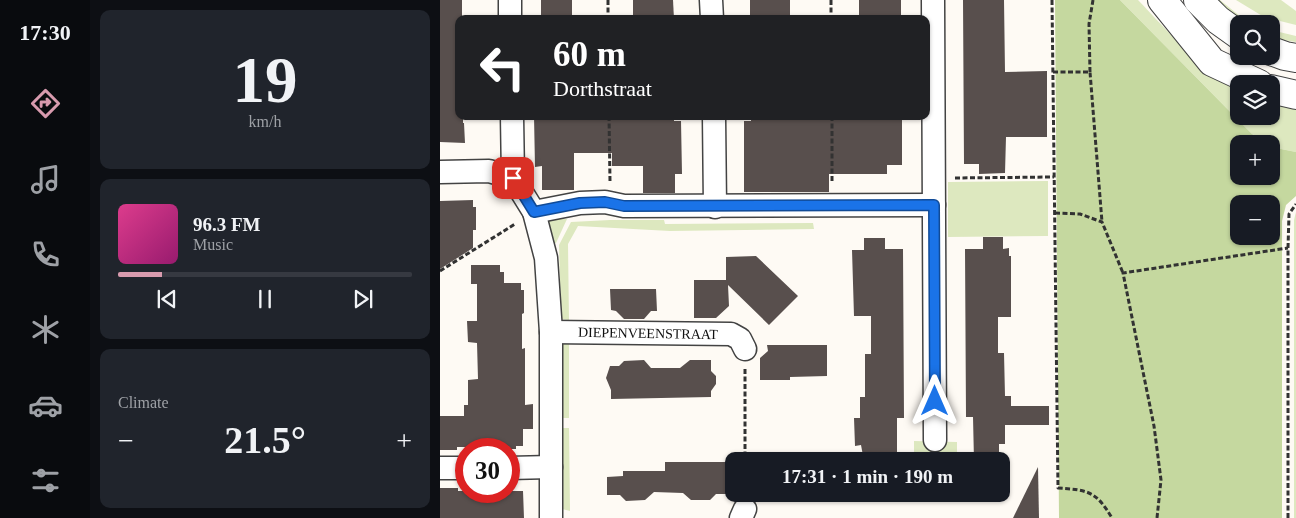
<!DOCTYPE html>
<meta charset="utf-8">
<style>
:root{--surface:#171b24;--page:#20242c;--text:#f1f3f6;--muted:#9ea1a6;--line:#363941;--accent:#d89bae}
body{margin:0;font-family:Georgia,serif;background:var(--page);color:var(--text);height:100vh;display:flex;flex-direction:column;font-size:19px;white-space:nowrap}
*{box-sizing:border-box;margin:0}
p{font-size:16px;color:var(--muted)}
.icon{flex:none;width:28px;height:28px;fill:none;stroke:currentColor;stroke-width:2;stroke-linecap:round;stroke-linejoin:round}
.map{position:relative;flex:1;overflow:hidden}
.drawer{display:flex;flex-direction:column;gap:10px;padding:10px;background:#0d0f14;width:350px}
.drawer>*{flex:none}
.guide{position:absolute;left:15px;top:15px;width:475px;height:105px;border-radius:10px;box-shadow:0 1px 4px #0004;background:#202124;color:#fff;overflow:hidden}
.fabs{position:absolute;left:790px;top:15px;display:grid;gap:10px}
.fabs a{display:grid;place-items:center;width:50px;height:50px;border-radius:10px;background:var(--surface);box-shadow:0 1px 4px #0004;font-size:25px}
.speed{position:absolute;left:15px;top:438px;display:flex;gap:10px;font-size:25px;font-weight:700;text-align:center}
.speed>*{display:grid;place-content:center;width:65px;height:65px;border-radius:50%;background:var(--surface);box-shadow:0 1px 4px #0004;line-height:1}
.speed .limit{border:8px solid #d22;background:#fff;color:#111}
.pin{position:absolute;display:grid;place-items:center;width:42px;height:42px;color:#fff;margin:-21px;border-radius:10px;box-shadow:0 2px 8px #0006}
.me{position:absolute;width:55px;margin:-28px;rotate:0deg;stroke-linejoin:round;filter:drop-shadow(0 0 4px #0008)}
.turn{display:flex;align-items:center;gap:18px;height:105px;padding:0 15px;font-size:22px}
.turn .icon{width:65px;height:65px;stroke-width:2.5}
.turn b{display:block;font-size:35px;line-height:42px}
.big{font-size:38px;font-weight:800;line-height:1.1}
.drawer .card{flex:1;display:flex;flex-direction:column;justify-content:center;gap:8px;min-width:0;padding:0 18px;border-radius:10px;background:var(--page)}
.drawer .dial{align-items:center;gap:0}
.dial b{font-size:65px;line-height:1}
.song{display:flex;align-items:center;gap:15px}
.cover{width:60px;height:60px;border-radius:8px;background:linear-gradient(135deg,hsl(330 70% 55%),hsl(320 70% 35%))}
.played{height:5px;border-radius:2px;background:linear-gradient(90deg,var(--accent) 15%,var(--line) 15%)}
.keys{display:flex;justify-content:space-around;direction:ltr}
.heat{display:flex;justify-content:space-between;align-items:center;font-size:28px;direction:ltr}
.trip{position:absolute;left:285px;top:452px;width:285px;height:50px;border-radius:10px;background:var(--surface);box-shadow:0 1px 4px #0004;font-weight:800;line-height:50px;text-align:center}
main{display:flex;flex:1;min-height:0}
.menu{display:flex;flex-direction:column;width:90px;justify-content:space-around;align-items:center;background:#090b0e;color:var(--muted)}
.menu .icon{width:35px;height:35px}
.menu .current{color:var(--accent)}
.menu b{font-size:22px;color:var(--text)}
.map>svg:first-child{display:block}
.green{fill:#dde8bf}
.forest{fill:#c5d89f;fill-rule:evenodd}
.building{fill:#584f4d}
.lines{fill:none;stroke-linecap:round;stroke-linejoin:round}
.minor-casing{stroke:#434343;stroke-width:25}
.tertiary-casing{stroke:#434343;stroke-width:30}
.path{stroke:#323232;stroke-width:3;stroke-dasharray:5 2.5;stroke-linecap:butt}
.minor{stroke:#fff;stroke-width:22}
.tertiary{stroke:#fff;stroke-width:28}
.route-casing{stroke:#114b97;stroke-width:12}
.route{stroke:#1a73e8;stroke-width:9}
.labels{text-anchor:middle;stroke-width:5;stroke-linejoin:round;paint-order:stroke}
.street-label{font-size:14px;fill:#101010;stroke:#fff}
</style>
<main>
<nav class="menu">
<b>17:30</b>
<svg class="icon current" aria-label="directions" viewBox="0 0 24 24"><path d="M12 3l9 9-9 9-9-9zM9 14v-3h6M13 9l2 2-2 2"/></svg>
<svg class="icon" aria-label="music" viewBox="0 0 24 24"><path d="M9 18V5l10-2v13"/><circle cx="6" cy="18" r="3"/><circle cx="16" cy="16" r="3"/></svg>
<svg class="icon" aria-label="phone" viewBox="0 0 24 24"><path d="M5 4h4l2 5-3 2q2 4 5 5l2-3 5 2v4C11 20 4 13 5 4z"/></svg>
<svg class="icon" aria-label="climate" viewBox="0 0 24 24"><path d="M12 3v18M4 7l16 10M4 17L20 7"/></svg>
<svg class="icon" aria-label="car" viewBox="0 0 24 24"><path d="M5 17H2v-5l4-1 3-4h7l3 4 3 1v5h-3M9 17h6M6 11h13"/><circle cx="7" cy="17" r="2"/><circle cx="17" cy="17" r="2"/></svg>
<svg class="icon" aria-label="filters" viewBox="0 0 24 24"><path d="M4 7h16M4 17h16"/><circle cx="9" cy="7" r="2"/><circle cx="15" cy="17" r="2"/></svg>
</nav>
<section class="drawer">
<div class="card dial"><b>19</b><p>km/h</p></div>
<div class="card">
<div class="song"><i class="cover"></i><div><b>96.3 FM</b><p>Music</p></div></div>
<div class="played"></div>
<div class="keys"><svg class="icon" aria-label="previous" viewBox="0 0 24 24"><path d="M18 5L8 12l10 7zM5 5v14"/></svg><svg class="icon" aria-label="pause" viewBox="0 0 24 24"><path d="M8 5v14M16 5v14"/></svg><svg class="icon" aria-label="next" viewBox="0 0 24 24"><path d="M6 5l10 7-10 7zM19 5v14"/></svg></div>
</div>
<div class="card"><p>Climate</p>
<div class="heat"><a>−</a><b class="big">21.5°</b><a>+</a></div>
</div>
</section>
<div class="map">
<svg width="856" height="518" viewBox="0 0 856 518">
<rect width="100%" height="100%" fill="#fefaf4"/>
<g class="green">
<path d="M680 0H698C729 32 759 69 799 90V116H831V103L856 107V152L841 149 812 134Z"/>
<path d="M772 0H780L801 17 814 24H800Z"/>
<path d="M796 0H841L856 11V25L824 17Z"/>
<path d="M831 30 856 36V42L831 38Z"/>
<path d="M608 181V236L508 237V182Z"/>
<path d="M856 212V518H854V220Z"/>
<path d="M107 219H127L116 243 111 245Z"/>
<path d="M170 220H224L225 224 373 223 374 229 230 231 138 226 128 244 129 320 121 319 119 245 131 222Z"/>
<path d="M120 340 129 341V418H121Z"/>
<path d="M121 428H129L130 511 122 509Z"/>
<path d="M474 441 517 442V461H474Z"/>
</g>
<path class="forest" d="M615 0H680L812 134 830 144H799V176H831V144L841 149 856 152V196L846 205 842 221V518H619ZM799 204H831V236H799Z"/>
<g class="building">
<path d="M0 0H22V19H19V116H23V123H24L25 143 0 142Z"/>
<rect x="101" y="0" width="31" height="19"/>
<path d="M193 0H233L234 19H193Z"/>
<rect x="310" y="0" width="40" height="19"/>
<rect x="419" y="0" width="42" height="19"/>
<path d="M523 0H564L565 72 607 71V137H566L565 173 539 174V164H524Z"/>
<path d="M94 116H166V118L234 116V121H241L242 174H235V193H203V166H172V153H134V190H102V166L95 167Z"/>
<path d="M311 116H462V165H447V174H389V192H304V121H311Z"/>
<path d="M33 200V207H36V230H33V248L0 269V201Z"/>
<path d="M543 237H563V249L569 248V256H571V317H558V353H564L565 396H571V406H609V425H565V444H559V461H534L533 417H526L525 249H543Z"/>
<path d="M424 238H445V249H463L464 418H457V461H424L421 445 415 446 414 418H420V397H425V354H431V316H414L412 250H424Z"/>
<path d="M316 256 358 296 329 325 288 285 289 306 276 318H254V280H286V257Z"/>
<path d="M31 265H60V272H64V283H81V290H84V313L82 314V349L85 348V405L93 404V429H83V446H76V449H52V447H17V450H0V416H24V405H28V380L38 379 37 343 28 342 27 321H37V284H31Z"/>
<path d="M170 289H216L217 311H211L204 319H184L176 311 171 310Z"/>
<path d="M327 345H387V376L350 377V380H320V358L328 351Z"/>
<path d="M204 360 211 368H240L250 360H271V371L276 376V384L271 391V397L171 399V390L166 378 170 366H179L184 361Z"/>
<path d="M225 462H286V494H276L270 500H251L243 493 214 492 205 500 186 501 180 495H167V477L183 476V471H225Z"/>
<path d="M598 467 599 518H573Z"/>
<path d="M0 488H18V491H83L84 518H0Z"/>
</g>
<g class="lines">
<g class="minor-casing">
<g id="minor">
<path d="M70 0V19"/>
<path d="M271 0 272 19"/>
<path d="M493 0 495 440"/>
<path d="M72 116 73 178 94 212 106 258 111 332V518"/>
<path d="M274 116 275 207"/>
<path d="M0 172 49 171 73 178"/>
<path d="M94 212 140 203 165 202 184 206 494 205"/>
<path d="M111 332 291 334 300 339 305 349"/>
<path d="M0 468H26"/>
<path d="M69 468 111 467"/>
<path d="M301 518 305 509"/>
</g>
</g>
<g class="tertiary-casing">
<g id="tertiary">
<path d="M722 0 772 62 819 84"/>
<path d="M758 0 778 20 799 35"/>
<path d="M831 51 845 56 856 58"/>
<path d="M831 89 856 95"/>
</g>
</g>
<g class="path">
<path d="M168 0V19"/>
<path d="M391 0V19"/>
<path d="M612 0 618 488C648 490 656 491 672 518"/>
<path d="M818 20 827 24"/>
<path d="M613 72H650L662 222"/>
<path d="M650 72 649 24 653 0"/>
<path d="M169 116 170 181"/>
<path d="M392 116V183"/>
<path d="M515 178 614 177"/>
<path d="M615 213 640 214 662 222 683 273"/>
<path d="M0 271 75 224"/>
<path d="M305 369V461"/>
<path d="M717 518 721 480 714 426 683 273 848 248"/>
<path d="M848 518V248L849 214 856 204"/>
</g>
<use href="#minor" class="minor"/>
<use href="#tertiary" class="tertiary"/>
</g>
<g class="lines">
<g class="route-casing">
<path id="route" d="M73 178 94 212 140 203 165 202 184 206 494 205 495 401"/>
</g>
<use href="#route" class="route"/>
</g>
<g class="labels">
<g class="street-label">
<text transform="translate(208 333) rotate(1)" y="5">DIEPENVEENSTRAAT</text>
</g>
</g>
</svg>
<div class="fabs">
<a><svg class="icon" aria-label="search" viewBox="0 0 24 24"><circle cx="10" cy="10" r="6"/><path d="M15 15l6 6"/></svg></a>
<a><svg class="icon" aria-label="layers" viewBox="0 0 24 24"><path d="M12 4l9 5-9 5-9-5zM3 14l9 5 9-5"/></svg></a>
<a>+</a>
<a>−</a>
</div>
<div class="speed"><div class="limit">30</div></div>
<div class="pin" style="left:73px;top:178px;background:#d93025"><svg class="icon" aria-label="arrive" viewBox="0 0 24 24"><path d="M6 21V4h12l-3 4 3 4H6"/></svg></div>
<svg class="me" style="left:495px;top:401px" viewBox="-20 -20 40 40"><path d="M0-17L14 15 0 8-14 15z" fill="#1a73e8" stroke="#fff" stroke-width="4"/></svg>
<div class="trip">17:31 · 1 min · 190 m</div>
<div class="guide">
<div class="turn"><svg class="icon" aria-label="left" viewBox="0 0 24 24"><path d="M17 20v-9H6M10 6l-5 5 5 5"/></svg><div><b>60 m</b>Dorthstraat</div></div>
</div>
</div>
</main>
